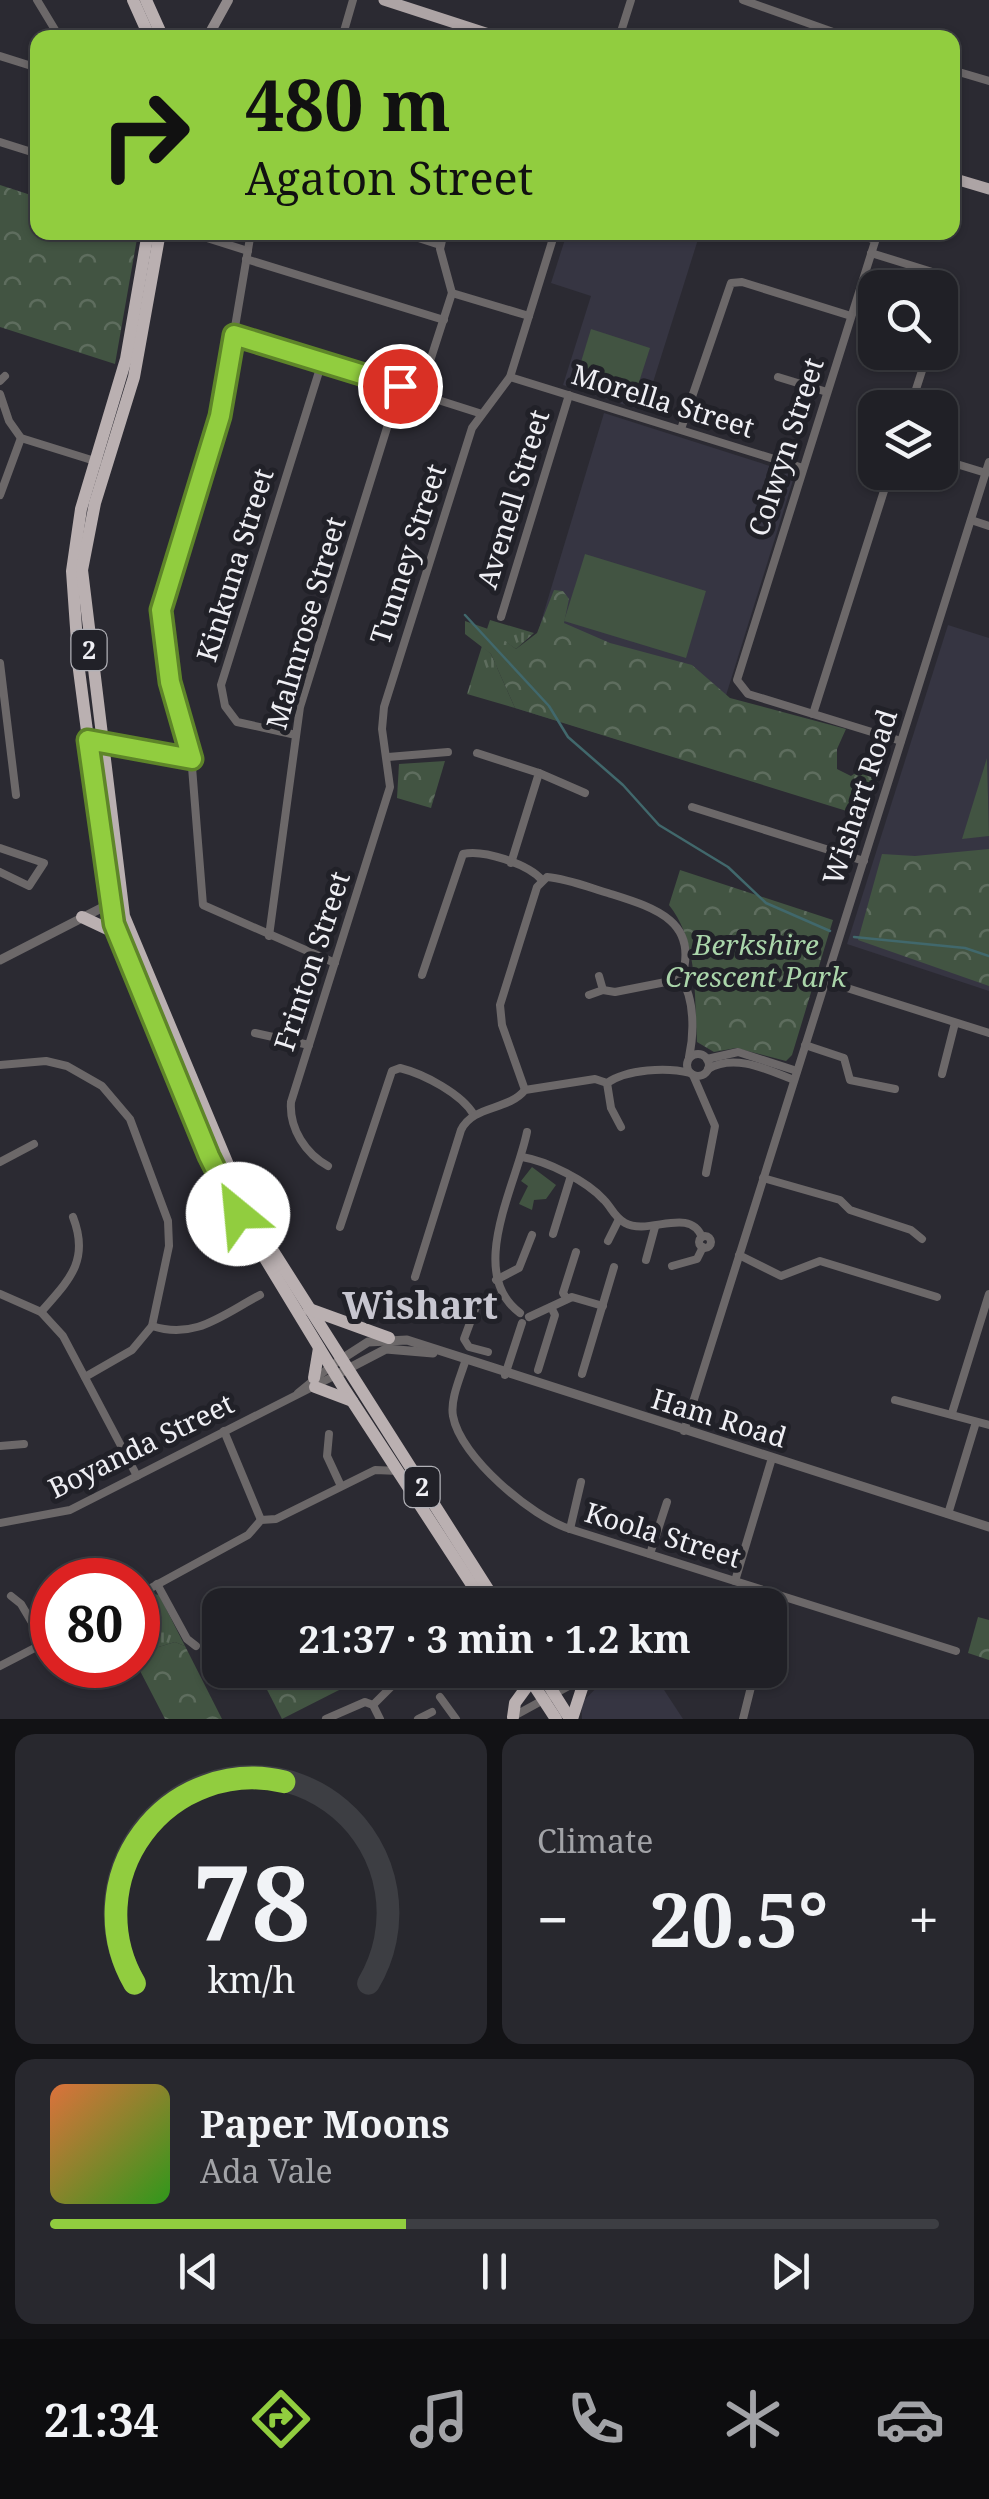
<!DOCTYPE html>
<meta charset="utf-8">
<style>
:root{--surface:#202026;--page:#28282e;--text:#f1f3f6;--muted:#a2a3a7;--line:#3d3e43;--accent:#91cd3f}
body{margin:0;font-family:"Noto Serif",serif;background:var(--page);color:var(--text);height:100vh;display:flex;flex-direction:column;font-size:38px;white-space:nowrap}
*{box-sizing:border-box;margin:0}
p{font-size:32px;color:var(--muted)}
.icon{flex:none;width:55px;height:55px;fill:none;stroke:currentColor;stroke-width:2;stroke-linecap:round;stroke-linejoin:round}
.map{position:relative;height:1719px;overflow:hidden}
.details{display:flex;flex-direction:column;gap:15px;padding:15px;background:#121215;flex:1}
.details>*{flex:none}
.guide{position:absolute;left:30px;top:30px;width:930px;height:210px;border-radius:20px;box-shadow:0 2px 8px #0004,0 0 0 2px var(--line);background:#91cd3f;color:#111;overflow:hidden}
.fabs{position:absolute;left:858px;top:270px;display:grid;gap:20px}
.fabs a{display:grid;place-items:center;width:100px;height:100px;border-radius:20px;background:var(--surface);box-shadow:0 2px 8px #0004,0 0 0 2px var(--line);font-size:50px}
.speed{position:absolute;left:30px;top:1558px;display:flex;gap:20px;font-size:50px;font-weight:700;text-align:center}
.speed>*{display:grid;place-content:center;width:130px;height:130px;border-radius:50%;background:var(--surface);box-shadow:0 2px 8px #0004,0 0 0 2px var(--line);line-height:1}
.speed .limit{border:15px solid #d22;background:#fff;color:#111}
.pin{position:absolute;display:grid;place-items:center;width:85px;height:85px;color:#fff;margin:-42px;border:5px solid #fff;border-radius:50%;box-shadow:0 2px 10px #0007}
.me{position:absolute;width:110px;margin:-55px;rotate:332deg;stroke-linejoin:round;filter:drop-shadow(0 0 8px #0008)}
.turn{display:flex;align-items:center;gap:35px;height:210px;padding:0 50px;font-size:45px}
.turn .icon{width:130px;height:130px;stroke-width:2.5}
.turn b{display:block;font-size:70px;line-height:85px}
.big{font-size:75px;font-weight:700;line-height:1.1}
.details .tile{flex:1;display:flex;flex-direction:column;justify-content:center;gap:15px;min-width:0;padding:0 35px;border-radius:20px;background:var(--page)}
.details .dial{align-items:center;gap:0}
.dial svg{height:260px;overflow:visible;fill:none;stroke:var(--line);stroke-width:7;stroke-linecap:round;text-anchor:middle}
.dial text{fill:var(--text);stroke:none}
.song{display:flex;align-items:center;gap:30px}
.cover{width:120px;height:120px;border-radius:15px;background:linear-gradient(135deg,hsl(20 70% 55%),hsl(110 70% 35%))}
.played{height:10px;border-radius:5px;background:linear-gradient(90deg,var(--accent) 40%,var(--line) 40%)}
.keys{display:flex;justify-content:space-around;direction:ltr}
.heat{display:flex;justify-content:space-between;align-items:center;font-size:55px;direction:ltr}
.details .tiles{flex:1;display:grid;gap:15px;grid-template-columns:1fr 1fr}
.tile:last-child{grid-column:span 2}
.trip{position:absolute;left:202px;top:1588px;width:585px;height:100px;border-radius:20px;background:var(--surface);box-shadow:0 2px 8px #0004,0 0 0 2px var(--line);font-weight:700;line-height:100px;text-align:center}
.dock{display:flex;height:160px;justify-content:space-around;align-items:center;background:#0d0d0f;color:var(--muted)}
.dock .icon{width:70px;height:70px}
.dock .on{color:var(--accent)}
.dock b{font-size:45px;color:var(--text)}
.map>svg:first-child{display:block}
.built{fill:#363542}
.grass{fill:url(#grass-tufts)}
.forest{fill:url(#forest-crowns)}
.pitch{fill:#425442}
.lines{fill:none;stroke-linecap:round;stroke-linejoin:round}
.stream{stroke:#41686c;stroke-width:2.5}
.minor{stroke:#6c6869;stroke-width:8}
.tertiary{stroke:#6c6869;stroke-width:9}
.secondary{stroke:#918a8b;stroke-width:10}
.primary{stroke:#ada4a5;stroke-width:11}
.trunk{stroke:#bab0b1;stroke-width:12}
.route-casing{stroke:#5e8529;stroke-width:25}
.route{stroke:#91cd3f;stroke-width:18}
.labels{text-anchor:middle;stroke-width:10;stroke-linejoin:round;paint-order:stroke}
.shield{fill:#212128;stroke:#b1b1b7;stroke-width:2.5}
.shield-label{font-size:25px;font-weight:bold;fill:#efeff4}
.street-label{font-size:28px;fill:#efeff4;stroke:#212128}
.park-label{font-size:28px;font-style:italic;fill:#aad5aa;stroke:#212128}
.district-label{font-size:38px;font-weight:bold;fill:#c7c6d0;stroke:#212128}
</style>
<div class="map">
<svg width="989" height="1719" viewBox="0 0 989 1719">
<defs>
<pattern id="grass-tufts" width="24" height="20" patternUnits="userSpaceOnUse" patternTransform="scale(2.5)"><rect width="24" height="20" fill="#425442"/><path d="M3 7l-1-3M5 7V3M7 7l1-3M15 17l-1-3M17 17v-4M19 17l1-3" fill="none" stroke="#5e6d5e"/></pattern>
<pattern id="forest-crowns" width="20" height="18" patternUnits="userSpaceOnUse" patternTransform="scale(2.5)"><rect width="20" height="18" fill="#425442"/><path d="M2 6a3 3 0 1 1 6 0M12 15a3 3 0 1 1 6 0" fill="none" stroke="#5e6d5e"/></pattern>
</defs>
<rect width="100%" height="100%" fill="#2b2a32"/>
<g class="built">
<path d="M567 233H700L644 411 563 385 591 296 551 283Z"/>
<path d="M604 413 795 474 704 766 515 708Z"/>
<path d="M948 625 989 638V991L847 944Z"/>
<path d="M615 1670H651L683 1719H582L581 1703Z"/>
</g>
<g class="grass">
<path d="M490 620 534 633 516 649 487 629Z"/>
<path d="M482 646 491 654 515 708 467 694Z"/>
<path d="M154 1594 159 1595 185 1646 175 1642 152 1649 139 1629 138 1604Z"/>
</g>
<g class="forest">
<path d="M0 185 37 197 38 232 138 233 115 364 0 327Z"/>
<path d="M554 590 563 591 569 599 564 623 610 643 692 665 730 698 846 729 837 749V769L851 776 878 757 885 759 866 817 515 708 491 654 465 634V621L491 630 516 649 537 633Z"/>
<path d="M445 761 431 808 397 798 399 764Z"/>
<path d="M989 849V986L858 940 882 854 915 856Z"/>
<path d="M680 870 833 920 792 1055 786 1061 736 1048 714 1052 697 1042C694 995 699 943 669 905Z"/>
<path d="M138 1616 144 1641 152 1649 175 1642 185 1646 222 1719H165L137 1665Z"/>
<path d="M978 1617 989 1620V1660L968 1653Z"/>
<path d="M257 1670H335L343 1688 282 1719Z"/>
</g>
<g class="pitch">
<path d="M591 329 650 348 632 404 574 385Z"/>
<path d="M585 554 706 591 686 658 564 621Z"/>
<path d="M987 758 989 836 962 839Z"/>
<path d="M532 1167 556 1185 546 1199 534 1200 532 1210 519 1204 528 1186 521 1181Z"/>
</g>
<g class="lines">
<g class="stream">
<path d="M465 615 549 706 568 737 623 785 659 825 728 867 766 903 830 931"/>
<path d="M854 937 965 948 989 956"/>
</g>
<g class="minor">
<path d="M37 0 60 38"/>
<path d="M743 0 850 38"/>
<path d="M342 38 353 0"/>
<path d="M619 38 631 0"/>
<path d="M0 56 38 68"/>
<path d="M952 70 989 81"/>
<path d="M0 142 38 154"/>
<path d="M188 232 248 251"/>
<path d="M251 232 220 416 161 610 170 683 190 742 203 905 335 963"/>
<path d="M400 232 440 245"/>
<path d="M851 232 875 240"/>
<path d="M878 232 737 680 748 694 901 741"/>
<path d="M871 253 942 275 948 282 940 314"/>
<path d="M246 259 444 320"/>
<path d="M452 293 529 316"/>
<path d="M234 335 479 413"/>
<path d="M510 377 803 468"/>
<path d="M778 377 827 392"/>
<path d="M0 381 5 376"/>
<path d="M420 392 452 293 440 249 444 232"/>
<path d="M0 394 9 421 21 438 98 462"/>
<path d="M910 408 928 352"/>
<path d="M681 429 731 283 742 282 851 316"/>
<path d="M940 459 986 473"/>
<path d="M0 495 21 438"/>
<path d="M971 520 989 526"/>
<path d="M501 617 569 395"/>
<path d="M0 663 16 795"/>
<path d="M813 714 890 472"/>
<path d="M296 735 237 722 225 706 221 685 322 362"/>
<path d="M102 742 192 759"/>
<path d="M477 753 539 773 511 863"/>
<path d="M388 757 448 752"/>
<path d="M539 773 585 793"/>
<path d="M692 807 864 861"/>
<path d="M0 848 44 863 29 886 0 872"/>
<path d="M269 936 300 707 400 386"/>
<path d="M422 975 463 854C483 849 528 864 542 880"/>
<path d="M825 981 989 1033"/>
<path d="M603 990 615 992 681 979"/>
<path d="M589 995 603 990 599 976"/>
<path d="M255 1033 309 1045"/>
<path d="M805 1045 844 1058 850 1080 895 1089"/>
<circle cx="698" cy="1065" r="11"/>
<path d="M707 1059 738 1052 797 1071"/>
<path d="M0 1065 46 1061 67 1066 102 1086 130 1119 168 1221 169 1246 152 1326 132 1350 85 1377"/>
<path d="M708 1069C735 1053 768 1070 794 1080"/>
<path d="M942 1074 955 1023"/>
<path d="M693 1075 715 1126 706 1173"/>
<path d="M607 1083 611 1108 621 1127"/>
<path d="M525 1090 502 1025 500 1005 537 887 547 877C568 879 588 887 608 893 652 907 701 920 681 979 695 998 694 1035 689 1057"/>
<path d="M522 1157C547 1161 587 1181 604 1200 612 1208 614 1217 625 1223 649 1236 689 1206 702 1237"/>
<path d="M0 1162 34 1144"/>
<path d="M328 1166C306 1154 289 1129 291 1102L390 787 382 729 384 707 472 428 510 377 555 232"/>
<path d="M763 1178 840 1200 850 1210 911 1230 922 1239"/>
<path d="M340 1227 392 1071 400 1068C424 1074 462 1094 474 1115"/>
<path d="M553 1234 570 1179"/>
<circle cx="705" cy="1242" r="6"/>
<path d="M608 1241 619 1219"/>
<path d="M739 1255 781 1276 820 1261 937 1297"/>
<path d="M646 1260 655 1227"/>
<path d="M672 1266 697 1259 703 1247"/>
<path d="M415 1277 461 1130C473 1105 508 1111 525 1090L595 1079 607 1083C627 1069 667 1067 690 1073"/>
<path d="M496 1280 519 1268 532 1235"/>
<path d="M0 1294 41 1312 63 1336 137 1476"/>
<path d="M567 1299 563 1293 576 1252"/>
<path d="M41 1312C69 1280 90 1261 73 1217"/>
<path d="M520 1313C466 1273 516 1186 527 1132"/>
<path d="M529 1317 572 1297 603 1306"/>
<path d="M152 1326C195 1340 222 1315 260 1295"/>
<path d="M488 1352 469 1347 464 1339 477 1304 501 1296"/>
<path d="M465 1362C460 1378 450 1400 453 1416 460 1457 532 1517 570 1529L956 1651"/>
<path d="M538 1370 555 1315 551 1307"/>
<path d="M582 1374 614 1267"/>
<path d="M505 1375 522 1323"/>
<path d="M298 1393 331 1366"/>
<path d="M895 1400 989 1425"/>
<path d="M952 1413 989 1294"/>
<path d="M224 1431 261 1520"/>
<path d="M684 1431 989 462"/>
<path d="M329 1434 327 1456 340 1484"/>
<path d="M0 1446 24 1444"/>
<path d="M948 1514 976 1422"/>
<path d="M0 1523 70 1510 336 1375"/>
<path d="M570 1529 581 1482"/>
<path d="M650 1554 667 1502"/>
<path d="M735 1581 772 1458"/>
<path d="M157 1584 187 1639 196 1646"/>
<path d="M138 1595 248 1535 261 1520 276 1519 375 1470 399 1471"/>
<path d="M11 1596 21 1604 44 1643"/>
<path d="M0 1666 52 1639"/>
<path d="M440 1697 456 1719"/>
<path d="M373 1705 392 1686 413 1675"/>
<path d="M514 1716 598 1670"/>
<path d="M326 1719 365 1702 373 1705 380 1719"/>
<path d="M418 1719 432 1712"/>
<path d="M743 1719 752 1683 743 1670"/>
</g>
<g class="tertiary">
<path d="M0 960 113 902"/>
<path d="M337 1362 368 1342 407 1340 989 1527"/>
<path d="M336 1375 386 1349 433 1353"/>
</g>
<path class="secondary" d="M207 38 228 0"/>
<g class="primary">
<path d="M384 0 501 38"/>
<path d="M952 178 989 189"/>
</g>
<g class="trunk">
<path d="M133 0 150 38"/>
<path d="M146 0 163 38"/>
<path d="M148 232 126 359 81 509 72 571 79 670 111 914 229 1199 343 1387 485 1605"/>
<path d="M160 232 134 377 95 503 82 570 124 916 247 1210 498 1605"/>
<path d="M82 917 116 933"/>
<path d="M309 1309 389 1338"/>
<path d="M314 1378 319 1348"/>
<path d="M315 1387 352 1401"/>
<path d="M524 1670 556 1719"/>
<path d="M539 1670 570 1719"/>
<path d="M553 1670 579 1682"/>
<path d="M513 1717 515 1703 531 1681"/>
<path d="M572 1719 585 1679"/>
</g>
</g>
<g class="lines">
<g class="route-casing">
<path id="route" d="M238 1214 209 1156 114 924 88 740 192 759 170 682 161 610 220 416 234 335 400 386"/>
</g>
<use href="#route" class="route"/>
</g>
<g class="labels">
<g class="shield">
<rect x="71.5" y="630" width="35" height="40" rx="8"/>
<rect x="404.5" y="1467" width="35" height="40" rx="8"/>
</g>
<g class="shield-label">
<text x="89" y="659">2</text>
<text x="422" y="1496">2</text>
</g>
<g class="street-label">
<text transform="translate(663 401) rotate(17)" y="10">Morella Street</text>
<text transform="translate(786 447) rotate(-72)" y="10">Colwyn Street</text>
<text transform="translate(513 499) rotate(-73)" y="10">Avenell Street</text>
<text transform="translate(408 554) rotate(-72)" y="10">Tunney Street</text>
<text transform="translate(235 565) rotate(-73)" y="10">Kinkuna Street</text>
<text transform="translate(306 623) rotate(-74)" y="10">Malmrose Street</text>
<text transform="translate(860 797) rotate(-72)" y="10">Wishart Road</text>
<text transform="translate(312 961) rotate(-72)" y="10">Frinton Street</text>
<text transform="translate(719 1418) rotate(17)" y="10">Ham Road</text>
<text transform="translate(141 1446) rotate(-26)" y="10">Boyanda Street</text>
<text transform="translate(663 1535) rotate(17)" y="10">Koola Street</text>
</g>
<g class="park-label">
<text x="756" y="955">Berkshire<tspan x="756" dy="32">Crescent Park</tspan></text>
</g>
<g class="district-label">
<text x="420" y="1319">Wishart</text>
</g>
</g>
</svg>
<div class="fabs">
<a><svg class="icon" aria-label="search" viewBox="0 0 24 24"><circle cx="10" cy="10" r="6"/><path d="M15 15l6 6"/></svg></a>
<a><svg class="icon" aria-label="layers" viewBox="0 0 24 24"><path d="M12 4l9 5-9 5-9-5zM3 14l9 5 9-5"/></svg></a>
</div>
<div class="speed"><div class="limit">80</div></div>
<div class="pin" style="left:400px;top:386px;background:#d93025"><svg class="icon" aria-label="arrive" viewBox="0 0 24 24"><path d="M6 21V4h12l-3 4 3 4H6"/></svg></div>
<svg class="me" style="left:238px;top:1214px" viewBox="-20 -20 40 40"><circle r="19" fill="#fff"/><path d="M0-13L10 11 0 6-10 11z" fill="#91cd3f"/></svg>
<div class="trip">21:37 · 3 min · 1.2 km</div>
<div class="guide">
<div class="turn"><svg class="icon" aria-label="right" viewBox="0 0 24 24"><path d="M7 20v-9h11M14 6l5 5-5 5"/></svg><div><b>480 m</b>Agaton Street</div></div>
</div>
</div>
<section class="details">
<div class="tiles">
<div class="tile dial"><svg viewBox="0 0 100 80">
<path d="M14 69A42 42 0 1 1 86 69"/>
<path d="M14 69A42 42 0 0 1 60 7" stroke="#91cd3f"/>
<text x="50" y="56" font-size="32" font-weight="700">78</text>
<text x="50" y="72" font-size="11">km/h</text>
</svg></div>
<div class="tile"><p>Climate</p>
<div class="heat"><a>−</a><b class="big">20.5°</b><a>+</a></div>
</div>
<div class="tile">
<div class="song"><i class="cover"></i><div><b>Paper Moons</b><p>Ada Vale</p></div></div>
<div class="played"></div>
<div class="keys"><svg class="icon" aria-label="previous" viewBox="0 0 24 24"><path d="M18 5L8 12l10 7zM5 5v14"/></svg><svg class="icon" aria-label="pause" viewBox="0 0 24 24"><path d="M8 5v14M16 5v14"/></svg><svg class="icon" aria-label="next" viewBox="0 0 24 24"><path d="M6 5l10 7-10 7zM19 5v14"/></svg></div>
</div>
</div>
</section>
<nav class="dock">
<b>21:34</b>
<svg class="icon on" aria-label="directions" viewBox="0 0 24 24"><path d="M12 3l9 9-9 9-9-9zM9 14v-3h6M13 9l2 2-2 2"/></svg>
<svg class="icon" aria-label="music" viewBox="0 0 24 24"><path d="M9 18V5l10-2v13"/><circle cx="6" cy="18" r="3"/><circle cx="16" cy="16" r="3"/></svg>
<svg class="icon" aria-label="phone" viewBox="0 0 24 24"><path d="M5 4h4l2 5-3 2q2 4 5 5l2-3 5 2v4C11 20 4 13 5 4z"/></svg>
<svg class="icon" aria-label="climate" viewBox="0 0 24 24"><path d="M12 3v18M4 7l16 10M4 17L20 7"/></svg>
<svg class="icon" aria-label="car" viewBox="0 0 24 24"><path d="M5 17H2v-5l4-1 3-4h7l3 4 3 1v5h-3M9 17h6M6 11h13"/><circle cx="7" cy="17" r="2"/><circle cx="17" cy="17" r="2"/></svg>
</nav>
